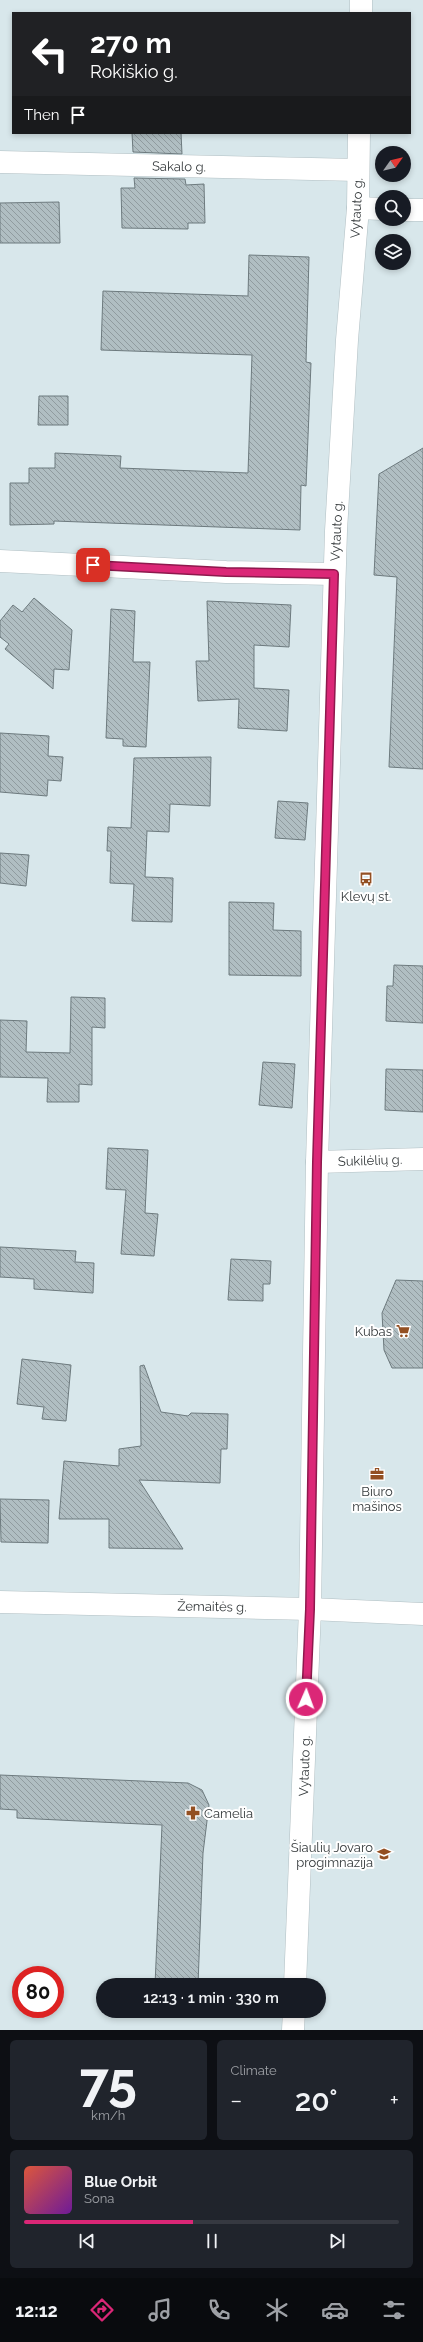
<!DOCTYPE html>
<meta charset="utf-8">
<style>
:root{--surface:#171b24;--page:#20242c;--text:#f1f3f6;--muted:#9ea1a6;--line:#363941;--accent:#db2777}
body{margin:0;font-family:Raleway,sans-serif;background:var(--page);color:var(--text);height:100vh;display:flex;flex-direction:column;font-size:15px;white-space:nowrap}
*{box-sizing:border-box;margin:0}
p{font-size:13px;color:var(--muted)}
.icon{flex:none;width:22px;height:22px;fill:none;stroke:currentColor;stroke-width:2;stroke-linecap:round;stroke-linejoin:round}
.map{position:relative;height:2030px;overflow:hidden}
.side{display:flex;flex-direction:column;gap:10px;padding:10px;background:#0d0f14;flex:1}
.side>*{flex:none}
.hud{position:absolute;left:12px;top:12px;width:399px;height:122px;border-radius:0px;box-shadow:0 2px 6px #0003;background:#202124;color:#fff;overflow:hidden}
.needle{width:26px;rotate:56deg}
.fabs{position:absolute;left:375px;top:146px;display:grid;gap:8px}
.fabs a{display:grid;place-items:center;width:36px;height:36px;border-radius:50%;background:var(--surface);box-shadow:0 2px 6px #0003;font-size:20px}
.speed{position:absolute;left:12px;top:1966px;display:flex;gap:8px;font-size:20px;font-weight:700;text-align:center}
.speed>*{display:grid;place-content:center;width:52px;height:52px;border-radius:50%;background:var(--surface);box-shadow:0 2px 6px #0003;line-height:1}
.speed .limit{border:6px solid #d22;background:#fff;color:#111}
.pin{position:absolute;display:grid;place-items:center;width:34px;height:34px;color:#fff;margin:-17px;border-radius:8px;box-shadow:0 2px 6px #0006}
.me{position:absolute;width:44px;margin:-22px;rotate:2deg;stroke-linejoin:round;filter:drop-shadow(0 0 3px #0008)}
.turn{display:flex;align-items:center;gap:14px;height:84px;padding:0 12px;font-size:18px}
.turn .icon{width:52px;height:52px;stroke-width:2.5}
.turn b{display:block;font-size:28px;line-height:34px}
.then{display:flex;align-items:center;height:38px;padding:0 12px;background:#0003;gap:8px;font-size:15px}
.big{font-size:30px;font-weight:600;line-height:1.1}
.side .widget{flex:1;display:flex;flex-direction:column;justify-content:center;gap:6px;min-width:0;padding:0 14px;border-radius:6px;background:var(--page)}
.side .dial{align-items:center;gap:0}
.dial b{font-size:52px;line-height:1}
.song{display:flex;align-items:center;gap:12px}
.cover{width:48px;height:48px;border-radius:6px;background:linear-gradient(135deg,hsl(10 70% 55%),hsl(280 70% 35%))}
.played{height:4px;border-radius:2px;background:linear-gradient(90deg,var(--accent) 45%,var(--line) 45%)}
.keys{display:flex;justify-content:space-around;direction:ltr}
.heat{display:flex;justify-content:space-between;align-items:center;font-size:22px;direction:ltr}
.side .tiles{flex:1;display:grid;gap:10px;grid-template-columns:1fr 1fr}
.widget:last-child{grid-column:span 2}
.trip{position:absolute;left:96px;top:1978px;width:230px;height:40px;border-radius:20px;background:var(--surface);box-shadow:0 2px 6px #0003;font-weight:600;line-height:40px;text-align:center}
.tabs{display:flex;height:64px;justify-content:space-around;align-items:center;background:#090b0e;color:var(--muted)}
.tabs .icon{width:28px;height:28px}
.tabs .current{color:var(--accent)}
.tabs b{font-size:18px;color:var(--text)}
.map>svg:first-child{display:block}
.building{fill:url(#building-back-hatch);stroke:#6d7a7e}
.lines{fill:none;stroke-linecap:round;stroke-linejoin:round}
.minor-casing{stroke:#b1bfc3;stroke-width:23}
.secondary-casing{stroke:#b1bfc3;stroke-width:23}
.trunk-casing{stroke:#b1bfc3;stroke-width:23}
.minor{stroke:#fff;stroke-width:22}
.secondary{stroke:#fff;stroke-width:22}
.trunk{stroke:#fff;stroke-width:22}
.route-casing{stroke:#8e194d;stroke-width:10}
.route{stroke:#db2777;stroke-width:7}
.labels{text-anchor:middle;stroke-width:4;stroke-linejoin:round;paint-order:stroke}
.street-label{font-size:13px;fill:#34393b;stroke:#fff}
.poi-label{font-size:13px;fill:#34393b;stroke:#fff}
</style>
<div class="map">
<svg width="423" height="2030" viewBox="0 0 423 2030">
<defs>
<pattern id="building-back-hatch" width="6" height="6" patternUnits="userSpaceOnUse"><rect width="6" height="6" fill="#b0bec2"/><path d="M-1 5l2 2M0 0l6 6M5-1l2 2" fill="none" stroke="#909b9f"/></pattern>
</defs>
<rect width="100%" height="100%" fill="#d8e7eb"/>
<g class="building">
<path d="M132 133H181L182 154 133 152Z"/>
<path d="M134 178 183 179H185L186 185 204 184 205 223H188V229L122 228 121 188H135Z"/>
<path d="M59 202 60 243H0V203Z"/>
<path d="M249 255 309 257 306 362 311 363 306 486 301 485 300 530 54 521V524L10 525V483H29V468H55V453L121 456 120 468 248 473 252 355 101 350 103 291 248 296Z"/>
<path d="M39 396H68V425H38Z"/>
<path d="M423 448V769L389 767 397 577 374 575 379 474Z"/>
<path d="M34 598 72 630 69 670 54 669 53 689 5 649 9 644 0 637V621L13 605 22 612Z"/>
<path d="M207 601 291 605 289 647 254 645V688L289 690 287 731 238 728 239 699 198 701 196 661H209Z"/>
<path d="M111 609 135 611 133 662H150L146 747 123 746V739L106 738Z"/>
<path d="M0 733 49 736 48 756 63 757 61 781 48 780 47 796 0 792Z"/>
<path d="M211 757 210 806 170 804 169 832 147 831 145 877 173 878 172 922 132 921 134 884 110 883 111 851H107L108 827 131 828 134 758Z"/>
<path d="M278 801 308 803 305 840 275 838Z"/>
<path d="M0 853 29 855 26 886 0 883Z"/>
<path d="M229 902 274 903 273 930 301 931V976L229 975Z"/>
<path d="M394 965 423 966V1023L386 1021 387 986H393Z"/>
<path d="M71 997 105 998V1028L92 1027V1085L79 1084V1102H47L48 1078 0 1077V1020L27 1021 26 1052 70 1053Z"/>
<path d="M263 1062 295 1064 292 1108 259 1105Z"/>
<path d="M386 1069 423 1070V1112L385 1110Z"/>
<path d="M108 1148 148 1150 145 1213 158 1214 154 1256 121 1254 126 1190 106 1189Z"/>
<path d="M0 1247 76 1251 75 1262 94 1263 93 1293 34 1289V1279L0 1277Z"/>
<path d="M231 1259 271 1261 270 1284H263V1301L228 1300Z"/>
<path d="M396 1280 423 1281V1368H392L384 1350 382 1313Z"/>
<path d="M22 1359 71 1365 66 1421 42 1419 44 1407 17 1404Z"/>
<path d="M144 1365 161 1412 188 1416 191 1413 228 1414 227 1449H221L220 1483 139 1480 183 1549 109 1548V1519H59L64 1461 119 1466V1449L141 1446 140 1366Z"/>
<path d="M0 1499 49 1500 48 1543 1 1542Z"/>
<path d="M0 1775 188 1783 202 1790 209 1805 203 1853 198 1985H155L162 1825 17 1818V1810L0 1809Z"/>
</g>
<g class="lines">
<g class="minor-casing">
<g id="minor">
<path d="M0 162 358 170"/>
<path d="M358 208 382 209"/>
<path d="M404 210H423"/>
<path d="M0 561 226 572 334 574"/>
<path d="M317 1162 423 1159"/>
</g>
</g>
<g class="secondary-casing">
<g id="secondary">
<path d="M361 13V0"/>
<path d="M310 1609 317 1162 336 531 347 340 358 208 359 133"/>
</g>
</g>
<g class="trunk-casing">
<g id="trunk">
<path d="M0 1602 310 1609 423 1614"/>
<path d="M295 1985 310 1609"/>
<path d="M293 2030 294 2011"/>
</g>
</g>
<use href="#minor" class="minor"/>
<use href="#secondary" class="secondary"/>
<use href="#trunk" class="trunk"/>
</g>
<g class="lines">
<g class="route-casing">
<path id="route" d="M93 565 226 572 334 574 317 1162 310 1609 306 1699"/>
</g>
<use href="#route" class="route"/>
</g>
<defs>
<g id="bus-bare" transform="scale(1.08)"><path d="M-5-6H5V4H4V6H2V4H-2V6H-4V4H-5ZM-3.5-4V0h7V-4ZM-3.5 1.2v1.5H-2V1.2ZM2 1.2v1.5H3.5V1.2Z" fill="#934f22" stroke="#fff" stroke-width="2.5" paint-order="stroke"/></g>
<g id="supermarket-bare" transform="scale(1.08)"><path d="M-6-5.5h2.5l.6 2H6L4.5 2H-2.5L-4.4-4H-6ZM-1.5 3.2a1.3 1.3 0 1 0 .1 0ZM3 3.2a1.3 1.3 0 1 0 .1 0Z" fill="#934f22" stroke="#fff" stroke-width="2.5" paint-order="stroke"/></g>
<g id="office-bare" transform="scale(1.08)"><path d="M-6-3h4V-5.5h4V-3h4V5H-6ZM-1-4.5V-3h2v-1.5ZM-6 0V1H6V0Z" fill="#934f22" stroke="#fff" stroke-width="2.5" paint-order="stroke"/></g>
<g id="pharmacy-bare" transform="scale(1.08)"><path d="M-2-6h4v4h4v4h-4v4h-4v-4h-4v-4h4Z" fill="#934f22" stroke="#fff" stroke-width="2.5" paint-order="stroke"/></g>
<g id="school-bare" transform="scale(1.08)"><path d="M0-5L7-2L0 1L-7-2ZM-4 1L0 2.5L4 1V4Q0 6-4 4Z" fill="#934f22" stroke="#fff" stroke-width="2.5" paint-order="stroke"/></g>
</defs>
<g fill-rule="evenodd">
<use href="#bus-bare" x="366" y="879"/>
<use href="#supermarket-bare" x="403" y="1331"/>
<use href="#office-bare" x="377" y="1474"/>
<use href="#pharmacy-bare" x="193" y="1813"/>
<use href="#school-bare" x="384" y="1854"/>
</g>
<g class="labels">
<g class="street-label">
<text transform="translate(179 166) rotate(1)" y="5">Sakalo g.</text>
<text transform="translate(356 208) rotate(-87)" y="5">Vytauto g.</text>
<text transform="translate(336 531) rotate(-87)" y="5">Vytauto g.</text>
<text transform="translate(370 1160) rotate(-2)" y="5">Sukilėlių g.</text>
<text transform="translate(212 1606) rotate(1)" y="5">Žemaitės g.</text>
<text transform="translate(304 1766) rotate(-88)" y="5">Vytauto g.</text>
</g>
<g class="poi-label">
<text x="366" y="901">Klevų st.</text>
<text x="392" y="1336" text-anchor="end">Kubas</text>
<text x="377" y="1496">Biuro<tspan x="377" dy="15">mašinos</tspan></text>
<text x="204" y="1818" text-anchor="start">Camelia</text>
<text x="373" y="1852" text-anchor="end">Šiaulių Jovaro<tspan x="373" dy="15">progimnazija</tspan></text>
</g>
</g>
</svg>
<div class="fabs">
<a><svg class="needle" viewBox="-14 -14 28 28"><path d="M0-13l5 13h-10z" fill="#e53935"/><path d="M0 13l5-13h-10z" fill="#9ea1a6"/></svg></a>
<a><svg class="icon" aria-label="search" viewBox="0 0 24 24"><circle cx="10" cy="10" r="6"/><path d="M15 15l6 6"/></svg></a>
<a><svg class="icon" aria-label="layers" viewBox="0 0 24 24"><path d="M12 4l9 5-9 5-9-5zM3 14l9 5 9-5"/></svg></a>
</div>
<div class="speed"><div class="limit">80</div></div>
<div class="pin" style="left:93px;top:565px;background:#d93025"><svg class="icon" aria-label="arrive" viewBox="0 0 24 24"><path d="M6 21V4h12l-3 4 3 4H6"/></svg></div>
<svg class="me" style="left:306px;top:1699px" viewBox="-20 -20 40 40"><circle r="17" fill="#db2777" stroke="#fff" stroke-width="3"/><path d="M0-11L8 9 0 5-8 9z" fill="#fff"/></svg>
<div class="trip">12:13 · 1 min · 330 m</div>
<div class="hud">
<div class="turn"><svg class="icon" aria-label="left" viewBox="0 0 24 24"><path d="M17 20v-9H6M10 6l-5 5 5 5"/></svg><div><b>270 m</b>Rokiškio g.</div></div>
<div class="then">Then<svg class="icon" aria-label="arrive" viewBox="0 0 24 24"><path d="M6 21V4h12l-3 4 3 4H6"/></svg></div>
</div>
</div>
<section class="side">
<div class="tiles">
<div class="widget dial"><b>75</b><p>km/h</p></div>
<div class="widget"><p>Climate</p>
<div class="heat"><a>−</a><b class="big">20°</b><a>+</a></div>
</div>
<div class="widget">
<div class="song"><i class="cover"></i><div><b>Blue Orbit</b><p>Sona</p></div></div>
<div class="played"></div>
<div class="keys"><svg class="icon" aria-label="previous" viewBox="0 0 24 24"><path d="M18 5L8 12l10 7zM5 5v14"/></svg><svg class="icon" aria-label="pause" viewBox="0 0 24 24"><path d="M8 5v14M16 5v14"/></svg><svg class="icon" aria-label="next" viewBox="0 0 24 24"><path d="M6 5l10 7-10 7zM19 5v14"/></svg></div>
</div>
</div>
</section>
<nav class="tabs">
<b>12:12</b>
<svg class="icon current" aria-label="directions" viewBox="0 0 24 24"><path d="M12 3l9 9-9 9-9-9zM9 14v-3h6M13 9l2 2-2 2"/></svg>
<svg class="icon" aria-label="music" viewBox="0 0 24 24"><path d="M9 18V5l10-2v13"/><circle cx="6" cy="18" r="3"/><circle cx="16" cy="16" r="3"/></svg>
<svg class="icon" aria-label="phone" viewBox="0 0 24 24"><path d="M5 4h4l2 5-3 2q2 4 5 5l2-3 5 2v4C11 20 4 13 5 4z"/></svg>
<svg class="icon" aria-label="climate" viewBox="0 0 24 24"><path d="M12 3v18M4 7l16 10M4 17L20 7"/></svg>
<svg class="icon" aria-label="car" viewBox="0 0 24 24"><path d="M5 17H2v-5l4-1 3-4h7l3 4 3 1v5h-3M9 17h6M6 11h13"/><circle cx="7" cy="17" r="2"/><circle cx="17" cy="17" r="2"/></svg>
<svg class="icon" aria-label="filters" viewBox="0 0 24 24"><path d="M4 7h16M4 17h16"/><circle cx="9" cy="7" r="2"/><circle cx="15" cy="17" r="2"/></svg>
</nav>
